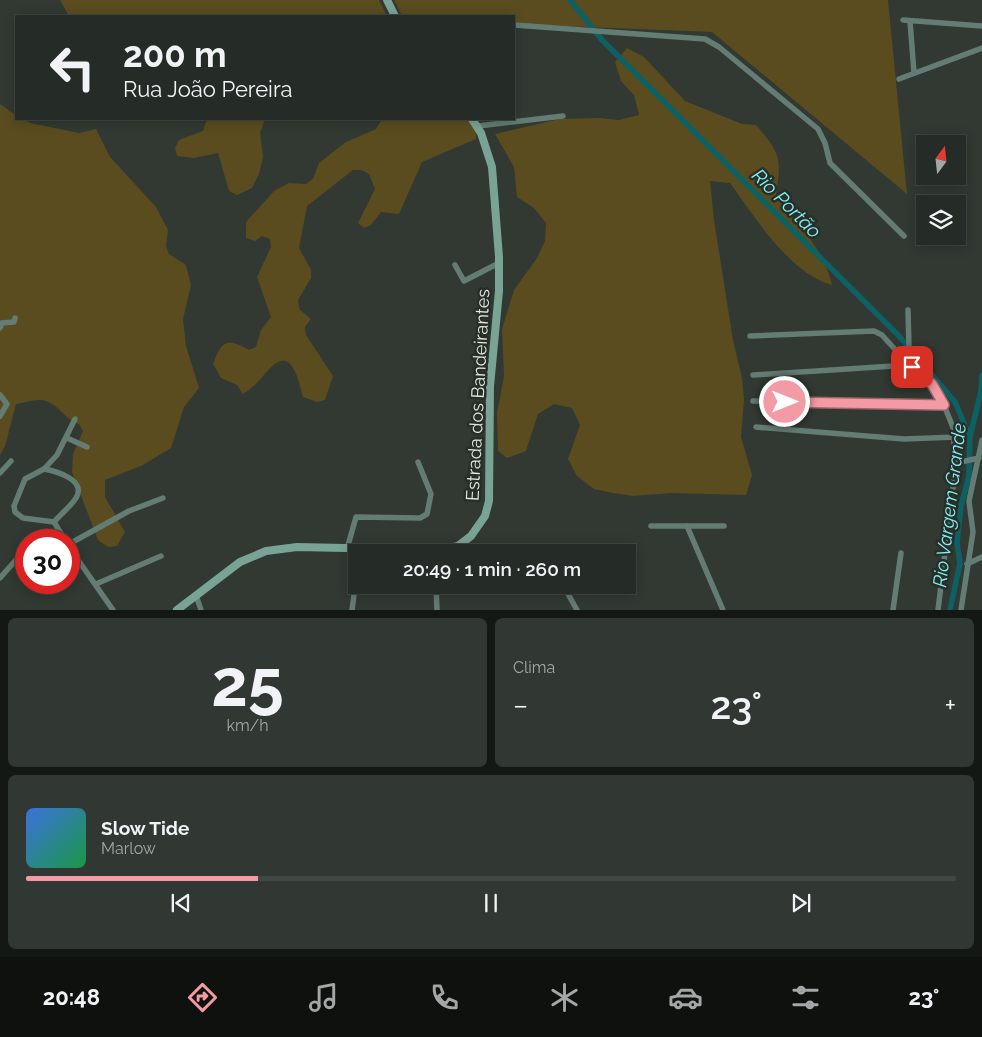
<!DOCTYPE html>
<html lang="pt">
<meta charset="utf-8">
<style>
:root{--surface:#252b26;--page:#313732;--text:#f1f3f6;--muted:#a3a7a7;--line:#424743;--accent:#f49aa4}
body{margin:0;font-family:Raleway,sans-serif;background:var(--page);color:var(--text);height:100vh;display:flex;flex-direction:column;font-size:19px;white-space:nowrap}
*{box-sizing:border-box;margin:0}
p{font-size:16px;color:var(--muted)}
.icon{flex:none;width:28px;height:28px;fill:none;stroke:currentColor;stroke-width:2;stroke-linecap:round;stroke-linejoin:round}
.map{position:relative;height:610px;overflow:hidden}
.drawer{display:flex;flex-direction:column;gap:8px;padding:8px;background:#141815;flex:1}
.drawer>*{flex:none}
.banner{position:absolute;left:15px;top:15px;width:500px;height:105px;border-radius:0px;box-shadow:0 2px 12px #0003,0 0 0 1px var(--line);background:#252b26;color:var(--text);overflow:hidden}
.needle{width:32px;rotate:15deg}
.fabs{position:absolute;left:916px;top:135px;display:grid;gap:10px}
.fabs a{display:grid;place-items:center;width:50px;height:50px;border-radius:0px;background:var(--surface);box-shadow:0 2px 12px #0003,0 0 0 1px var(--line);font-size:25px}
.speed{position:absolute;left:15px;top:529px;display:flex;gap:10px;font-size:25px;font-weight:700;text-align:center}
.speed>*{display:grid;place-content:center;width:65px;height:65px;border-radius:50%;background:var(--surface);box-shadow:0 2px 12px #0003,0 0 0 1px var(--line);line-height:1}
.speed .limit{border:8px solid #d22;background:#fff;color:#111}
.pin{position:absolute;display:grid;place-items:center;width:42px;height:42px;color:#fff;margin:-21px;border-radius:10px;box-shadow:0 2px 8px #0006}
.me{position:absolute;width:55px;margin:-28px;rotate:90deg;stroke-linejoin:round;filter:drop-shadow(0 0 4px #0008)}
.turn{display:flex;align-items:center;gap:18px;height:105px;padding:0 25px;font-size:22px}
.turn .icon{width:65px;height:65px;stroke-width:2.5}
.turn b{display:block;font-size:35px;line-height:42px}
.big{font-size:38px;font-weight:600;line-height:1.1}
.drawer .card{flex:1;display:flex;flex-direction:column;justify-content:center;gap:8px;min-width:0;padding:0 18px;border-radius:8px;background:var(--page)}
.drawer .dial{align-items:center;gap:0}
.dial b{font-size:65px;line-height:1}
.song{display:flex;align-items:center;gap:15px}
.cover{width:60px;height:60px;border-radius:8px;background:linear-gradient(135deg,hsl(220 70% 55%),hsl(140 70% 35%))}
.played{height:5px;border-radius:2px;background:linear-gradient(90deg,var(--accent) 25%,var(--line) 25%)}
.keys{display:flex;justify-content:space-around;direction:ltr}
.heat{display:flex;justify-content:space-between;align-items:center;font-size:28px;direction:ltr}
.drawer .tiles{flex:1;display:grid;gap:8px;grid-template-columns:1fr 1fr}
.card:last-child{grid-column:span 2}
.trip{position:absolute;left:348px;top:544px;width:288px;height:50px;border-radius:0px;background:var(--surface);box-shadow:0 2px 12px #0003,0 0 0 1px var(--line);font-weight:600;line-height:50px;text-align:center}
.menu{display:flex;height:80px;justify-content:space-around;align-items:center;background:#0f110f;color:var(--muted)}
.menu .icon{width:35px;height:35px}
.menu .on{color:var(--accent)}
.menu b{font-size:22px;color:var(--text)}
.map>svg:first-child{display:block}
.green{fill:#5a4c1f}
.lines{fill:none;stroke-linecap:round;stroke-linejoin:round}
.canal{stroke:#0d6164;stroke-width:5.5}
.street{stroke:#637c74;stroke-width:5.5}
.secondary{stroke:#79a395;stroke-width:8}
.route-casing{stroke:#9f646b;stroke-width:12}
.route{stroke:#f49aa4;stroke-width:9}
.labels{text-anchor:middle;stroke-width:5;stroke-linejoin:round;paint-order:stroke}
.street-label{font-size:18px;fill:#e3e8e3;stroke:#272f28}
.water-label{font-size:19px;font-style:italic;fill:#81f0f5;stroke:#272f28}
</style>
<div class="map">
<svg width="982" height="610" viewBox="0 0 982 610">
<rect width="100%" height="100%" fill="#313932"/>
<g class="green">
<path d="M60 0H379L387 16H69Z"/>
<path d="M394 0H888L907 194 712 32 514 24V16H402Z"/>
<path d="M627 48 644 57 685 101 742 124 756 125C780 153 782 158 776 194 797 228 822 243 832 285 789 273 755 217 730 183L710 181 714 220 733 340 742 378 744 400 741 437 752 475 746 495 671 493 633 496 613 493 594 489 577 476 568 459 580 425 572 408 554 404 538 414 526 451 507 458 498 451 497 413 504 376 502 329 514 290 537 258 545 241 546 223 534 208 517 197 514 167 495 134 560 119 599 118 619 120 639 115 634 95 621 81 615 62Z"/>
<path d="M0 104 16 115V119H23L30 123 79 133 96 129 110 157 156 207 168 230 166 246 169 254 186 265 191 285 183 319 186 346 199 388 184 407 171 448 141 466 105 480V497L125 532 117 546 108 547 98 540 72 472 73 454 83 431 79 424C64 420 57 400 39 400 32 400 23 403 16 404L5 446 0 455Z"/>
<path d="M207 119H265L260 133 263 157 259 174 252 188 237 195 229 191 218 153 194 158 177 156 175 148 179 140 203 131Z"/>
<path d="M382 119H469L477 130 476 139 422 162 399 214 381 212 371 225 364 228 358 223 375 189 369 174 362 170H353L307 206 299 248 311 270V278L298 300 299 309 311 319 305 327 306 335 333 376 325 400 317 402 303 397C300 388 299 378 294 370 282 346 265 376 256 384 252 388 247 391 243 394L237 385 221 378 213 364C222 340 227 338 249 350L256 347 261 330 271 317 257 277 271 247 270 239 262 236 255 241 246 238V222L274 191 289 183 306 184 313 179 319 163 346 142 376 129Z"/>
</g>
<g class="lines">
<g class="canal">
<path d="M570 0 602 40 899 336 955 402 970 437"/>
<path d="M950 610 960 563 957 543 961 506 969 476 970 437 981 391 982 375"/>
</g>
<g class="street">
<path d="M903 20 982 26"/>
<path d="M910 21 914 73"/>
<path d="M514 25 705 39 719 47 818 129 825 143 830 163 904 236"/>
<path d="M899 79 982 48"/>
<path d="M478 126 563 116"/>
<path d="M455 265 464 281 499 263"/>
<path d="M0 328 2 323 14 322 15 318"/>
<path d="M750 336 874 331 882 335 909 365 932 384 944 405 954 430V479L938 610"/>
<path d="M901 356 909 348 908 310"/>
<path d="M753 375 909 365"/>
<path d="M0 395 7 404 0 416"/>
<path d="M753 401 944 405"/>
<path d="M756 427 904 439 956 437"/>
<path d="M67 438 87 447"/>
<path d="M956 463 979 458"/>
<path d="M44 469C56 471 87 480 76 498 70 507 61 514 54 522"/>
<path d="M0 473 11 461"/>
<path d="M651 526H724"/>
<path d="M687 526 723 610"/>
<path d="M65 540 54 522 23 518 15 512 14 506 25 479 44 469 57 455 75 419"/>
<path d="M69 544 129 511 163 498"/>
<path d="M69 547 113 610"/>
<path d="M347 549 356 517 420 518 427 514 431 494 418 462"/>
<path d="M967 564 982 557"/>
<path d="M0 578 24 551"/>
<path d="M96 584 161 556"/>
<path d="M436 585 437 610"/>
<path d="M563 585 577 610"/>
<path d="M196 595 201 610"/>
<path d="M352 610 356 580"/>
<path d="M893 610 901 553"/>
<path d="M961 610 973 532 969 501 982 440"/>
</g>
<g class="secondary">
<path d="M387 0 395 16"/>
<path d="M177 610 240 562 266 551 297 547 442 550 458 546 471 536 485 516 489 501 490 386 499 291V257L492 167 481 133 472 119"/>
</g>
</g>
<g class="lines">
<g class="route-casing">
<path id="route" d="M785 402 944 405 932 384 912 367"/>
</g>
<use href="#route" class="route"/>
</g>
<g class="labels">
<g class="street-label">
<text transform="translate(478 395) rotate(-87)" y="6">Estrada dos Bandeirantes</text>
</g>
<g class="water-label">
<text transform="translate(787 203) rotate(45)" y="7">Rio Portão</text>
<text transform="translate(949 505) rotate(-83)" y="7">Rio Vargem Grande</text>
</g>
</g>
</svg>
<div class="fabs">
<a><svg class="needle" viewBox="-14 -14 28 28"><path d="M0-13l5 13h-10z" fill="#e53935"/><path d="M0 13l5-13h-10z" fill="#a3a7a7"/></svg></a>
<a><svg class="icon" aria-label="layers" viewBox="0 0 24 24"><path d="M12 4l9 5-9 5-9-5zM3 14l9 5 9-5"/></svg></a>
</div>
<div class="speed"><div class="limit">30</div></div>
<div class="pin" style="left:912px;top:367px;background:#d93025"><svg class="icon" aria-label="arrive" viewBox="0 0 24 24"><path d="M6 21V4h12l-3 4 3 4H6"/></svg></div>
<svg class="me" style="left:785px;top:402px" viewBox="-20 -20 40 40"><circle r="17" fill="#f49aa4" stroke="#fff" stroke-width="3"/><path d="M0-11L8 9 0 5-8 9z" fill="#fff"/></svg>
<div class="trip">20:49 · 1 min · 260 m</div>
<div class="banner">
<div class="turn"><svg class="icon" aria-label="left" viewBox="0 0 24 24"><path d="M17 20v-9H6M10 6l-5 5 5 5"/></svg><div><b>200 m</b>Rua João Pereira</div></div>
</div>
</div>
<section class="drawer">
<div class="tiles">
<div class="card dial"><b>25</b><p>km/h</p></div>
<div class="card"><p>Clima</p>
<div class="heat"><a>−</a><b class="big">23°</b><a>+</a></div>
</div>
<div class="card">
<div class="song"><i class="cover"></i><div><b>Slow Tide</b><p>Marlow</p></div></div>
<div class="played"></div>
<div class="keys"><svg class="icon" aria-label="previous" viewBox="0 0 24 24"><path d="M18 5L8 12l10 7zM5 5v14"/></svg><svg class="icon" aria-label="pause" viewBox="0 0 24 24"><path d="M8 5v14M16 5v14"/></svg><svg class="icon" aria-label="next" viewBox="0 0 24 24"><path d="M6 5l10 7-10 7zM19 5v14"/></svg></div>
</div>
</div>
</section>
<nav class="menu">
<b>20:48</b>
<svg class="icon on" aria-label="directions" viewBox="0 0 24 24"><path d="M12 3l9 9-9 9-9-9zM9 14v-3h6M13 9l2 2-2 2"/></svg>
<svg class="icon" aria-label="music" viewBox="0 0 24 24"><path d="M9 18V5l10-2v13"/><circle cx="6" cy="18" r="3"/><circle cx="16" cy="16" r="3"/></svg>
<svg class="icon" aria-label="phone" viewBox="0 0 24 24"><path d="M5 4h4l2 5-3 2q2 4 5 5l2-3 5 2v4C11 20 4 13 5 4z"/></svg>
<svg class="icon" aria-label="climate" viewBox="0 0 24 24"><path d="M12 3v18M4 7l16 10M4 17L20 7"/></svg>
<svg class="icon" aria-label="car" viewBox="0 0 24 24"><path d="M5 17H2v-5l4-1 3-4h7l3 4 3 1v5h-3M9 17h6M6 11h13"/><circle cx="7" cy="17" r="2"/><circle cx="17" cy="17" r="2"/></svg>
<svg class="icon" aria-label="filters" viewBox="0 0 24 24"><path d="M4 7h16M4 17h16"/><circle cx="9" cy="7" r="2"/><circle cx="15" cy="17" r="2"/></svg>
<b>23°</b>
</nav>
